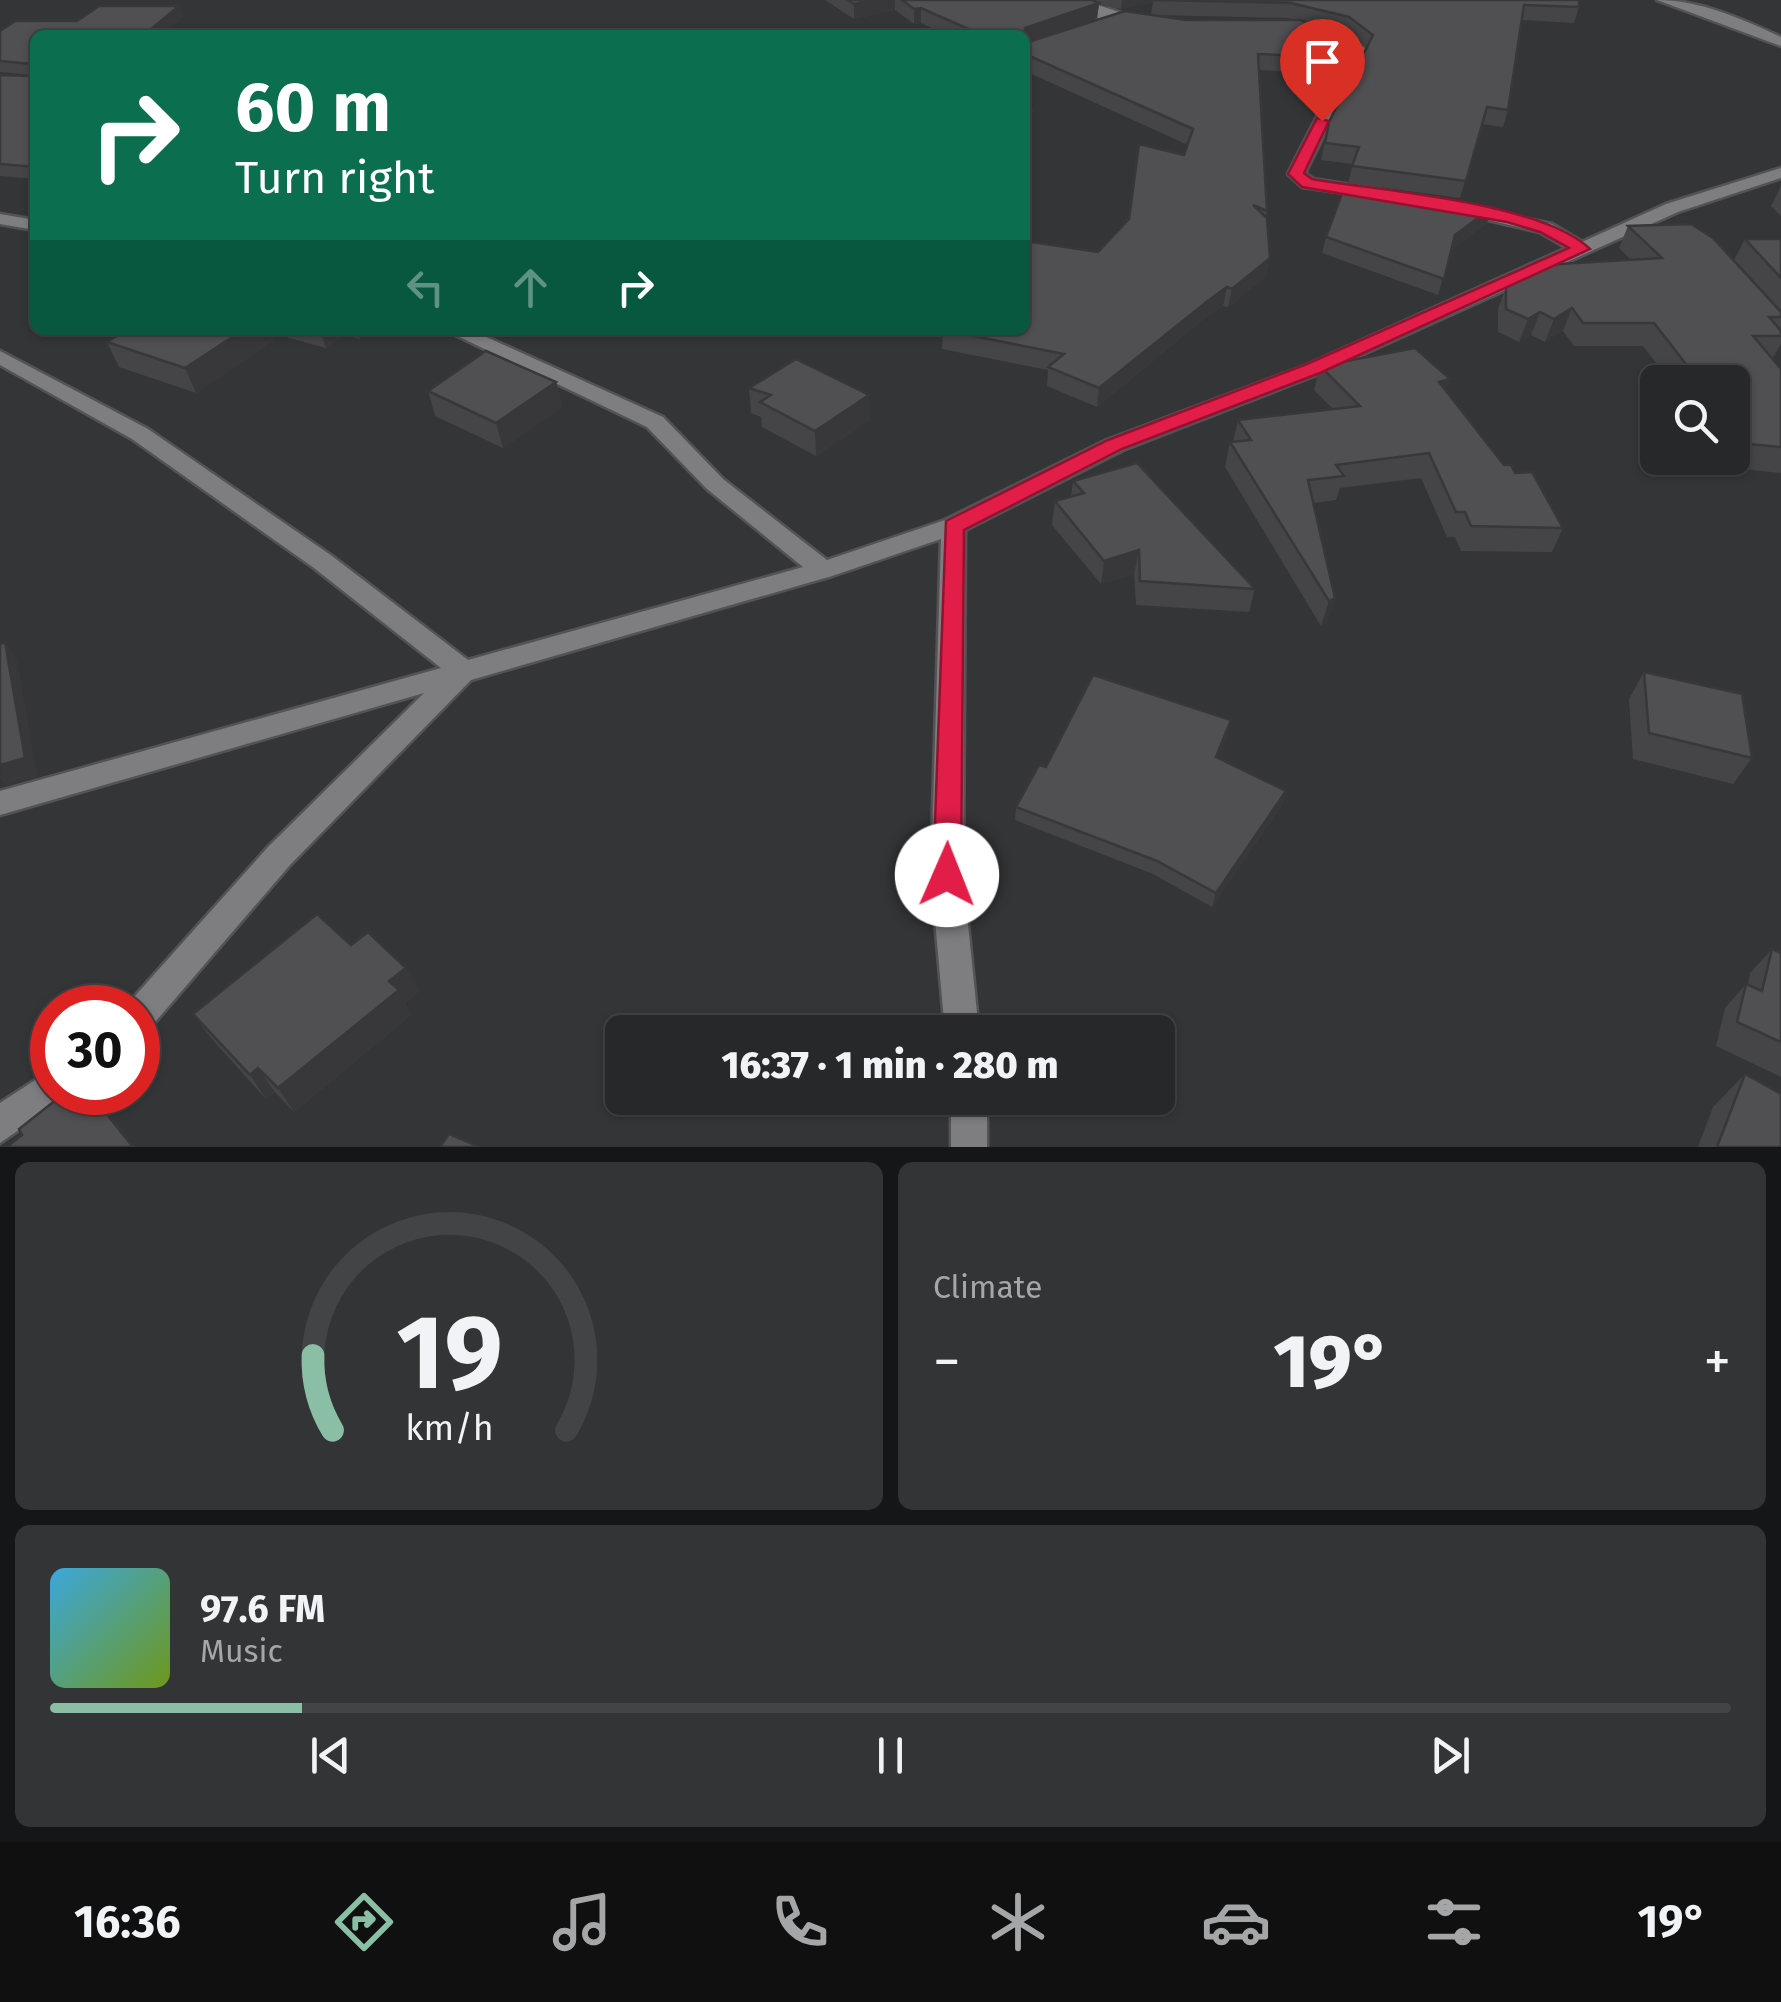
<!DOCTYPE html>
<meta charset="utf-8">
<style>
:root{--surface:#272829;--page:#333435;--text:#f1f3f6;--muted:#a4a6a8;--line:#434446;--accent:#8abfa5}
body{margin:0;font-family:"Fira Sans",sans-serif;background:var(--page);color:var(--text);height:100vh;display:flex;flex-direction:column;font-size:38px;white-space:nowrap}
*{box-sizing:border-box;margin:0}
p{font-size:32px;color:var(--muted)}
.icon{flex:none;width:55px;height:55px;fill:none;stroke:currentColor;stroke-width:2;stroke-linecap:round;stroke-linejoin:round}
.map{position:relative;height:1147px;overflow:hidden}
.panel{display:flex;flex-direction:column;gap:15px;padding:15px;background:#151617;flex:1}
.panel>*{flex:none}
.top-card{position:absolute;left:30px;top:30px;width:1000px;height:305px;border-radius:15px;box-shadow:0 2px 8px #0004,0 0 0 2px var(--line);background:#0b6e4f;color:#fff;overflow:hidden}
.fabs{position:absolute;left:1640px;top:365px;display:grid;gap:20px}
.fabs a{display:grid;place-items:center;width:110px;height:110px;border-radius:15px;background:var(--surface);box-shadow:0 2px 8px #0004,0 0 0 2px var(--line);font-size:50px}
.speed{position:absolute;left:30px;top:985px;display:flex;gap:20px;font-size:50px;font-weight:700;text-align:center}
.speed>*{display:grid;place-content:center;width:130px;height:130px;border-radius:50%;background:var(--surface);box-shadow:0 2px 8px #0004,0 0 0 2px var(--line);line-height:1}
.speed .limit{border:15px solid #d22;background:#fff;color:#111}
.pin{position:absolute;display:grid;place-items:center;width:85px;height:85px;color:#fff;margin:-102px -42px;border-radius:50% 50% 50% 0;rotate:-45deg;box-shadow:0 0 10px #0007}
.pin .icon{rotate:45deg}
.me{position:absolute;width:110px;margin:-55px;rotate:1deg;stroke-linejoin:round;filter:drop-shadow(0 0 8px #0008)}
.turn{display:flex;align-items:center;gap:35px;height:210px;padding:0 40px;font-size:45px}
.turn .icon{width:130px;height:130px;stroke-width:2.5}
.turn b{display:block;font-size:70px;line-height:85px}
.lanes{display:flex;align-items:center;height:95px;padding:0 40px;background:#0003;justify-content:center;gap:50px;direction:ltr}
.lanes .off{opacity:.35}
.big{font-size:75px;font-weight:800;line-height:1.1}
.panel .card{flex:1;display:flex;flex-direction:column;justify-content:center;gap:15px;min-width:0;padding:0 35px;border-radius:15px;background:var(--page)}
.panel .dial{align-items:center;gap:0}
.dial svg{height:260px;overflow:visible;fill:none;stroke:var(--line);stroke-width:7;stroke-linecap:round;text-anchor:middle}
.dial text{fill:var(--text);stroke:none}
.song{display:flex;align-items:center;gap:30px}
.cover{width:120px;height:120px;border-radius:15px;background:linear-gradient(135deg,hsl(200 70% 55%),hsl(80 70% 35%))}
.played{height:10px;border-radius:5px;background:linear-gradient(90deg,var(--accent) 15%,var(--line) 15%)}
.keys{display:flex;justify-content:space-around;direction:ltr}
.heat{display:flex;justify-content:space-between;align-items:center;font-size:55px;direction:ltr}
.panel .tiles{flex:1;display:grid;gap:15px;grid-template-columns:1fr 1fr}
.card:last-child{grid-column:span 2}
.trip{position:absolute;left:605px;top:1015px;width:570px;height:100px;border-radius:15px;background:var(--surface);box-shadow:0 2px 8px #0004,0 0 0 2px var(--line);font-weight:800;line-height:100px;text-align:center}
.menu{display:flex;height:160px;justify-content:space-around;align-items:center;background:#101010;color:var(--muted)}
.menu .icon{width:70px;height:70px}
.menu .on{color:var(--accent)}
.menu b{font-size:45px;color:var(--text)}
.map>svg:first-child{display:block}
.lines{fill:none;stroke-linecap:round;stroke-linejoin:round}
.minor-casing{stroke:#535356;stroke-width:5}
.minor{fill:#7e7e81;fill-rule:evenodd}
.wall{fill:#454547;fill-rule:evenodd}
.shaded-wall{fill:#38383a}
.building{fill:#505053;stroke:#38383a;stroke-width:2.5}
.route{fill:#e11d48;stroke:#92132f;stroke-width:2.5}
</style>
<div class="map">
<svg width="1781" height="1147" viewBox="0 0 1781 1147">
<rect width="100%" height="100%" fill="#343537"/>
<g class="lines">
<g class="minor-casing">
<g id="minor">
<path d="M1064 0H1083L1149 22C1128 35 1083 13 1064 0Z"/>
<path d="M1657 0C1700 0 1742 19 1781 37V46Z"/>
<path d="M1316 28 1344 33 1366 49 1305 173 1313 179 1381 190V198L1302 187 1288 174 1351 50 1335 39 1311 35 1309 32Z"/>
<path d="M1781 168V178L1678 212 1321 373 1123 450 965 530 963 875 979 1032H945L931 875 941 539 832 576 471 680 290 865 150 1028 138 1033V1008L126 1006 268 847 424 693 0 815V791L441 668 314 568 132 439 0 365V351L148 429 332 556 468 660 803 567 707 489 647 427 445 330H471L663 417 723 479 827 560 945 520 1107 440 1307 365 1567 248 1540 232 1453 212V204L1552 224 1582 242 1666 204Z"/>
<path d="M0 214 35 220V230L0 224Z"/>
<path d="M52 1069V1092H67L65 1098 0 1143V1103Z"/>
<rect x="951" y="1098" width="36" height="49"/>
</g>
</g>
<use href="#minor" class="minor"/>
</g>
<g class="wall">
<path d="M825 0H1579V7L1574 23 1522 20 1508 110 1503 127 1482 124 1460 198 1348 183 1353 164 1321 160 1329 122 1367 48 1346 32 1307 23 1346 52 1335 73 1258 70 1267 211 1266 216 1270 258 1266 276 1228 307 1223 306 1205 318 1097 407 1047 386 1048 370 942 349 943 330 1098 252 1184 155 1188 145 1025 71V43L1151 14 1153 2 1121 9 1099 5 1097 18 1025 43V35H947L921 23 914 24 895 10 854 19ZM1155 15 1288 18 1297 20H1186Z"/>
<path d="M179 6 183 17 35 35V179L0 176V75H30L0 72V31Z"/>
<path d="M1781 186V216L1771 206Z"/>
<path d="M1487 223 1451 250 1438 295 1322 253 1326 237Z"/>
<path d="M1628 226 1734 260 1745 239H1781V344L1772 359 1781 369V473L1726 467 1721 458H1732V382H1671L1643 346H1574L1563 331 1545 342 1531 335 1519 342 1498 332V309L1506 287 1631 260 1619 248Z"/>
<path d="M127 330H372L359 339 345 335 326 348 271 333 274 340 196 393 119 367 107 342Z"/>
<path d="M1320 366 1450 379 1446 390 1504 465 1515 473 1563 528 1552 552 1461 551 1455 537H1447L1421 478 1340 488 1336 500 1314 503 1335 598 1327 623 1321 626 1225 467 1230 442H1233L1238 420 1333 409 1314 390Z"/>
<path d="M556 382 562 407 503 448 435 416 428 391Z"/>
<path d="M749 388 870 420 816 456 762 427 761 417 751 413Z"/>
<path d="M1073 481 1255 589 1249 612 1136 605 1134 574 1101 584 1052 525 1055 501 1071 497Z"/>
<path d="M1644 672 1752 758 1733 784 1633 759 1629 699Z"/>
<path d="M1231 720 1218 757 1286 791 1282 805 1212 907 1153 874 1015 820 1016 807 1046 767Z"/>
<path d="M351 945 406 968 418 992 405 1003 411 1015 294 1112 275 1092 266 1099 211 1038 193 1014Z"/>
<path d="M1772 949 1781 953V1077L1716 1046 1725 1008 1746 984H1748L1750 973Z"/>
<path d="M1745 1074 1781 1147H1698L1713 1107Z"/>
</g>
<g class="shaded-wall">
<path d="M871 0H895V10L854 19V4Z"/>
<path d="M1122 0H1161H1153V2L1121 9Z"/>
<path d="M1099 3 1097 18 1025 43V28Z"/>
<path d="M179 6 183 17 162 35H144Z"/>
<path d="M921 8V23L914 24V9Z"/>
<path d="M1350 36 1346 52 1335 73 1339 57Z"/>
<path d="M1034 109 1032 134 1025 157V138Z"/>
<path d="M1493 207 1487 223 1450 251 1455 235Z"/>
<path d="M1270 258 1266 276 1228 307 1232 289Z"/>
<path d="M1227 287 1223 306 1205 318 1097 407 1099 388 1209 300Z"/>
<path d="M1572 308 1563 331 1545 342 1554 319Z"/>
<path d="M1540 312 1531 335 1519 342 1528 319Z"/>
<path d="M243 330H270L274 340 196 393 185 368Z"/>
<path d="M320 330H343L345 335 326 348Z"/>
<path d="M356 330H372L359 339Z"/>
<path d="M1450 379 1442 403 1439 382Z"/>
<path d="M556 382 562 407 503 448 496 423Z"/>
<path d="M869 395 870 420 816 456 815 431Z"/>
<path d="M1139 550 1134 574 1101 584 1104 561Z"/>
<path d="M1335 598 1327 623 1321 626 1329 601Z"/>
<path d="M5 642 17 660 38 777 6 785 0 777Z"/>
<path d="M1231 720 1228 734 1213 770 1216 757Z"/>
<path d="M1286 791 1282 805 1212 907 1216 893Z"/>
<path d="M406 968 418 992 405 1003 411 1015 294 1112 278 1088 389 981Z"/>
<path d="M258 1068 275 1092 266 1099 250 1075Z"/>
<path d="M89 1092 102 1105 136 1147H133Z"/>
</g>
<g class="building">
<path d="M848 0H871L854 4Z"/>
<path d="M902 0H1092L1099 3 1025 28 1024 35H982L921 8 914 9Z"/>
<path d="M1153 0H1579V7L1524 5 1508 110 1487 107 1466 181 1352 166 1359 147 1325 143 1329 122 1373 35 1349 17 1291 3Z"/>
<path d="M99 6H179L144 35H35V167L0 164V75L30 76 33 64 0 61V31L15 21H77Z"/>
<path d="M1125 11 1186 20H1300L1350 36 1339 57 1258 54 1267 211 1253 205 1267 218 1270 258 1232 289 1227 287 1209 300 1099 388 1048 367 1064 354 943 330H1025V241L1098 252 1129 219 1139 144 1184 155 1193 129 1025 54V43Z"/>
<path d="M1025 107 1034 109 1025 138Z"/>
<path d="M1345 185 1493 207 1455 235 1444 279 1326 237Z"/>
<path d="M1691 224 1713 238 1781 312V317H1769L1781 331V336H1753L1781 369V447L1739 443 1732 431V382H1700L1654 323H1583L1572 308 1554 319 1540 312 1528 319 1506 309V287L1543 265 1662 258 1628 226Z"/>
<path d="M1745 239H1781V278Z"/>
<path d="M127 330H243L185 368 107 342Z"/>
<path d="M1415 348 1450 379 1439 382 1504 465H1511L1515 473 1532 472 1563 528 1471 526 1465 512H1456L1429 453 1336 465 1344 476 1308 480 1335 598 1329 601 1230 442 1251 440 1238 420 1360 406 1320 366Z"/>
<path d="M486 351 556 382 496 423 428 391Z"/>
<path d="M796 359 869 395 815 431 760 402 771 395 749 388Z"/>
<path d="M1137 463 1255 589 1140 581 1139 550 1104 561 1055 501 1084 493 1073 481Z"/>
<path d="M5 642 25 758 0 765V644Z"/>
<path d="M1644 672 1742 694 1752 758 1649 733Z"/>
<path d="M1093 675 1231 720 1216 757 1286 791 1216 893 1157 861 1016 807 1039 765 1046 767Z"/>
<path d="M317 914 351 945 368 932 406 968 389 981 399 990 278 1088 258 1068 250 1075 193 1014Z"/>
<path d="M1772 949 1781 953V1042L1737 1022 1746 984 1762 991Z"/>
<path d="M1745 1074 1781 1094V1147H1717Z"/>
<path d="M66 1092H89L133 1147H7L22 1135 19 1129Z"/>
<path d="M449 1134 480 1147H440Z"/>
</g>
<path class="route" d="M1317 118 1329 121 1304 173 1312 179C1381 191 1541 202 1590 249L1320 373 1122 449 964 530 961 875 957 884 947 887 937 884 933 875 946 521 1108 440 1307 364 1569 248 1540 232 1507 222 1302 187 1288 174Z"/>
</svg>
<div class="fabs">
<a><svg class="icon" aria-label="search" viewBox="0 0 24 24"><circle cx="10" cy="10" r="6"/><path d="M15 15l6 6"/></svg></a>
</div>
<div class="speed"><div class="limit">30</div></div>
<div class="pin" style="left:1322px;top:121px;background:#d93025"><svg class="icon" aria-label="arrive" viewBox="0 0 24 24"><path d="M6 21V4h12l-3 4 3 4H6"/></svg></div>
<svg class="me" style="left:947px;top:875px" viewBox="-20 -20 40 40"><circle r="19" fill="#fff"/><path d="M0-13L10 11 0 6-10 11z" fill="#e11d48"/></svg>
<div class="trip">16:37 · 1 min · 280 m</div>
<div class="top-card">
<div class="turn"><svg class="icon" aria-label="right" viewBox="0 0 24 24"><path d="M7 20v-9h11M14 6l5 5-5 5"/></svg><div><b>60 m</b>Turn right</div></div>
<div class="lanes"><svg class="icon off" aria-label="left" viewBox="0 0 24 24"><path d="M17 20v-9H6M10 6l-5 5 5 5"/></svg><svg class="icon off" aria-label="ahead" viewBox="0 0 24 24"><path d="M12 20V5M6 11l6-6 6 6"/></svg><svg class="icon" aria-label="right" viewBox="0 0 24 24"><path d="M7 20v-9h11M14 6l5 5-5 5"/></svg></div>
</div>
</div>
<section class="panel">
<div class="tiles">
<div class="card dial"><svg viewBox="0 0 100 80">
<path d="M14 69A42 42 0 1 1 86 69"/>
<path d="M14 69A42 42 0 0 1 8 46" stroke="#8abfa5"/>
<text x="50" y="56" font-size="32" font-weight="700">19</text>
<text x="50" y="72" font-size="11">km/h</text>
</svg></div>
<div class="card"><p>Climate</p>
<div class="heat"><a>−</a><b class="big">19°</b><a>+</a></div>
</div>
<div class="card">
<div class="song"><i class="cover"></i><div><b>97.6 FM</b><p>Music</p></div></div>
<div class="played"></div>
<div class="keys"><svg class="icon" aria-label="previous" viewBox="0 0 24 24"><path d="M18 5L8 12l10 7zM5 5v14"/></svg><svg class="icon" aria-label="pause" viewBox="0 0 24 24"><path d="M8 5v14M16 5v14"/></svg><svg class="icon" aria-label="next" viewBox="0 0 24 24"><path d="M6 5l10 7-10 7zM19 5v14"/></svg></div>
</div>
</div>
</section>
<nav class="menu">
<b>16:36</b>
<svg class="icon on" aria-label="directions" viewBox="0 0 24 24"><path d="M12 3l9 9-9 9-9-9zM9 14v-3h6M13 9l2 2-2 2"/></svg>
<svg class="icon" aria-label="music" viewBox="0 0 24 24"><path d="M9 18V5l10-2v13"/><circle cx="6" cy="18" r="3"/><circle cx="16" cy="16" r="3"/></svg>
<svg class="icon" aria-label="phone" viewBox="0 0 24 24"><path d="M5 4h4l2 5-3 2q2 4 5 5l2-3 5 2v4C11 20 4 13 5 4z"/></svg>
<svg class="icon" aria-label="climate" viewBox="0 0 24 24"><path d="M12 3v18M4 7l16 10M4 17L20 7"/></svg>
<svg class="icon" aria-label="car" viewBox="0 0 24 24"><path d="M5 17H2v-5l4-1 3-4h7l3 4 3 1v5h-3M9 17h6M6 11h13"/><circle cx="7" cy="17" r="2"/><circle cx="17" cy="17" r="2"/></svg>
<svg class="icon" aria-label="filters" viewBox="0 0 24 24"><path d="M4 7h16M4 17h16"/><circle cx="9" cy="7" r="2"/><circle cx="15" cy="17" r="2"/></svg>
<b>19°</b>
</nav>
